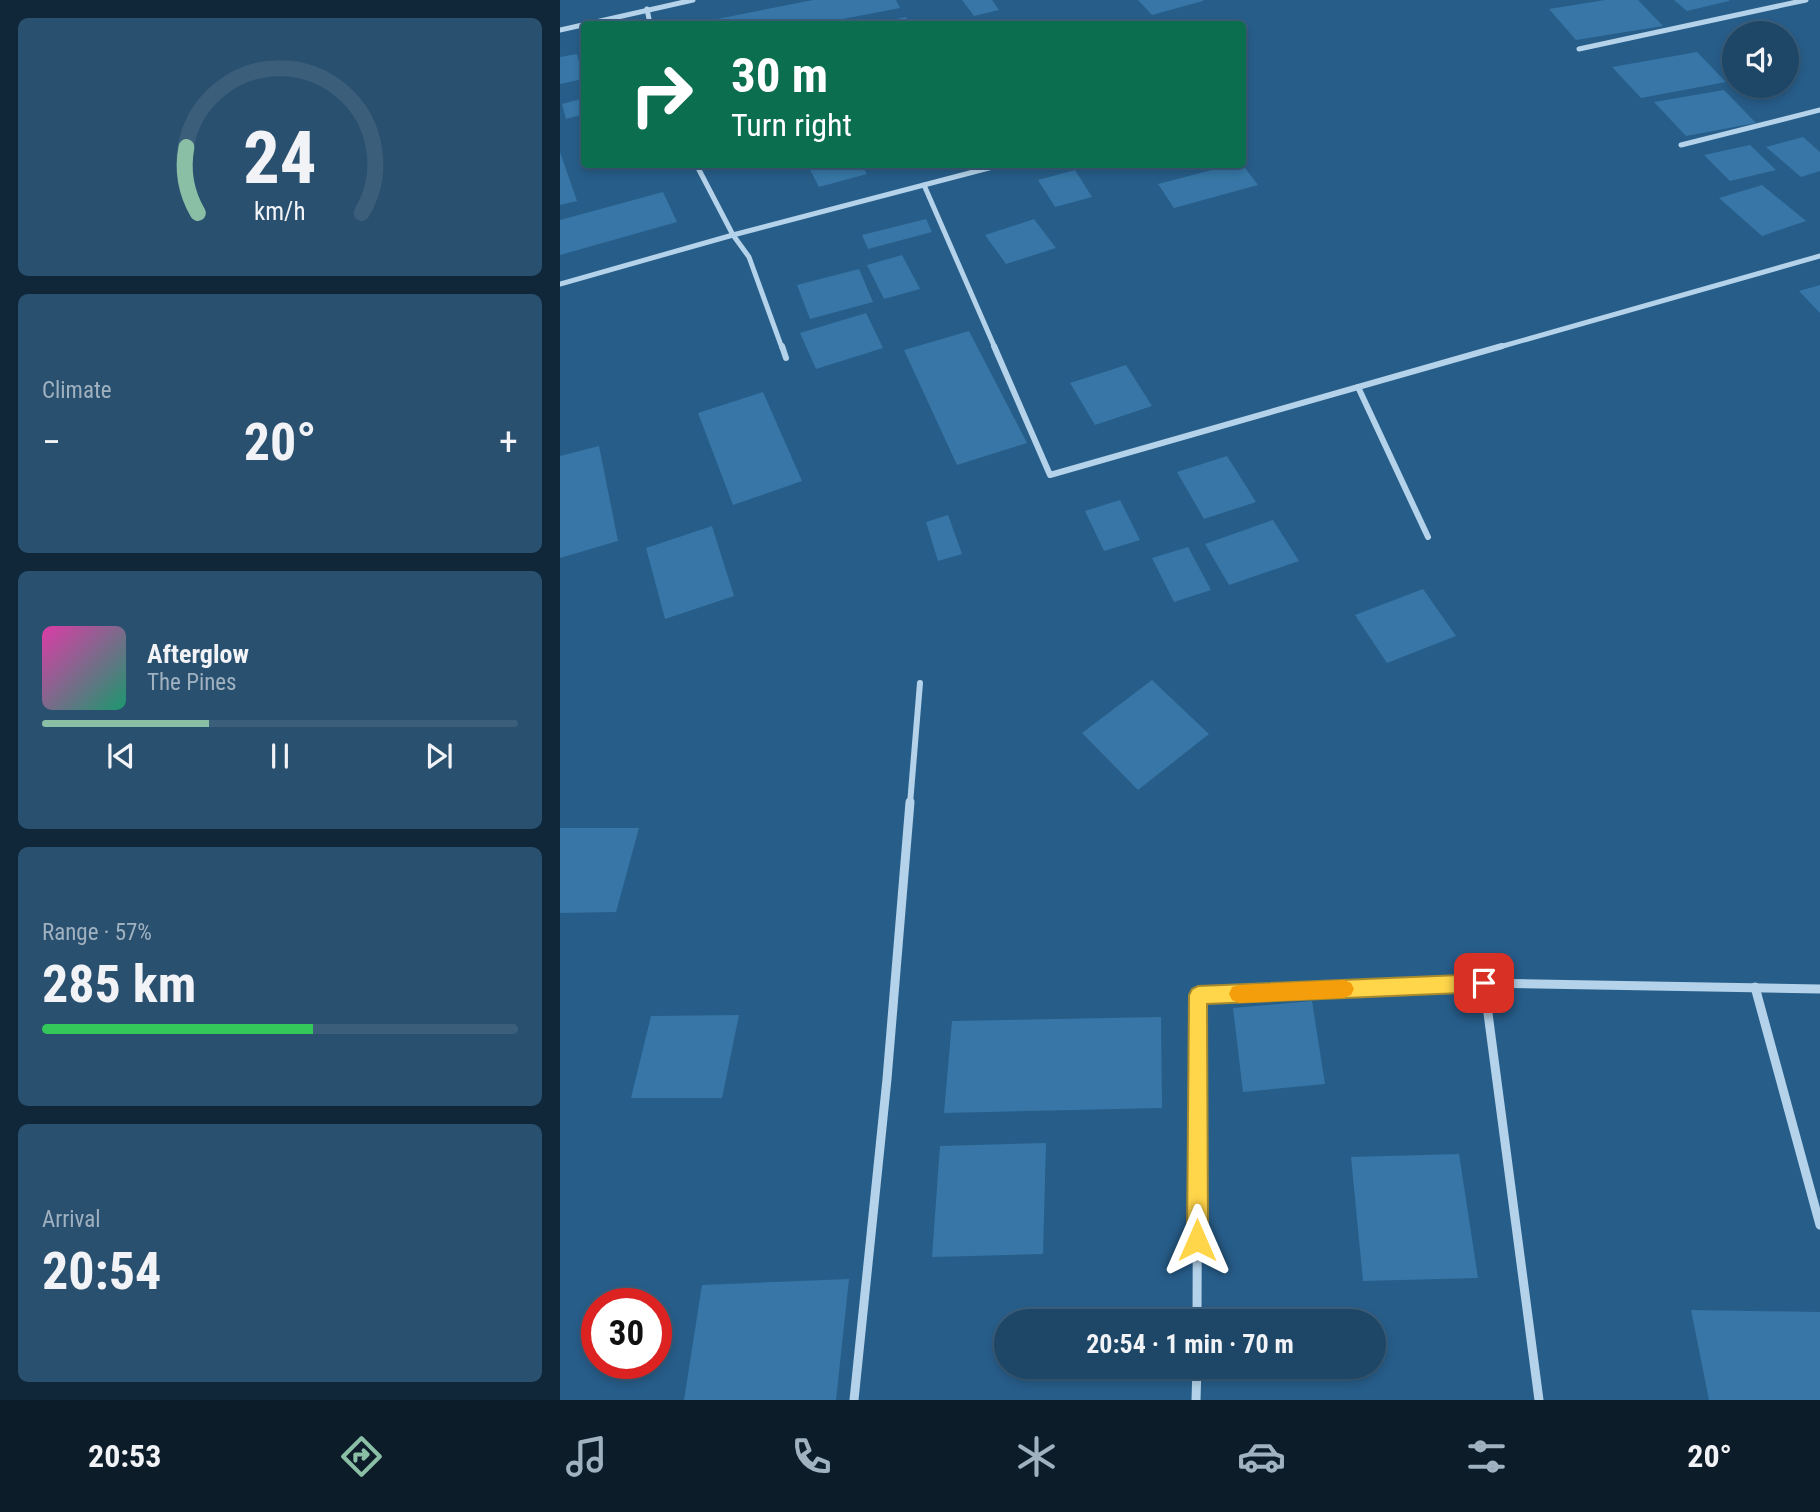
<!DOCTYPE html>
<meta charset="utf-8">
<style>
:root{--surface:#1d4667;--page:#2a5070;--text:#f1f3f6;--muted:#a0b1c0;--line:#3b5e7b;--accent:#8abfa5}
body{margin:0;font-family:"Roboto Condensed",sans-serif;background:var(--page);color:var(--text);height:100vh;display:flex;flex-direction:column;font-size:26px;white-space:nowrap}
*{box-sizing:border-box;margin:0}
p{font-size:23px;color:var(--muted)}
.icon{flex:none;width:38px;height:38px;fill:none;stroke:currentColor;stroke-width:2;stroke-linecap:round;stroke-linejoin:round}
.map{position:relative;flex:1;overflow:hidden}
.sheet{display:flex;flex-direction:column;gap:18px;padding:18px;background:#102639;width:560px}
.sheet>*{flex:none}
.banner{position:absolute;left:21px;top:21px;width:665px;height:147px;border-radius:7px;box-shadow:0 4px 10px #0003,0 0 0 2px var(--line);background:#0b6e4f;color:#fff;overflow:hidden}
.buttons{position:absolute;left:1162px;top:21px;display:grid;gap:14px}
.buttons a{display:grid;place-items:center;width:77px;height:77px;border-radius:50%;background:var(--surface);box-shadow:0 4px 10px #0003,0 0 0 2px var(--line);font-size:35px}
.speed{position:absolute;left:21px;top:1288px;display:flex;gap:14px;font-size:35px;font-weight:700;text-align:center}
.speed>*{display:grid;place-content:center;width:91px;height:91px;border-radius:50%;background:var(--surface);box-shadow:0 4px 10px #0003,0 0 0 2px var(--line);line-height:1}
.speed .limit{border:10px solid #d22;background:#fff;color:#111}
.pin{position:absolute;display:grid;place-items:center;width:60px;height:60px;color:#fff;margin:-30px;border-radius:14px;box-shadow:0 4px 10px #0006}
.me{position:absolute;width:77px;margin:-38px;rotate:0deg;stroke-linejoin:round;filter:drop-shadow(0 0 5px #0008)}
.turn{display:flex;align-items:center;gap:24px;height:147px;padding:0 35px;font-size:32px}
.turn .icon{width:91px;height:91px;stroke-width:2.5}
.turn b{display:block;font-size:49px;line-height:60px}
.big{font-size:52px;font-weight:700;line-height:1.1}
.sheet .card{flex:1;display:flex;flex-direction:column;justify-content:center;gap:10px;min-width:0;padding:0 24px;border-radius:10px;background:var(--page)}
.sheet .dial{align-items:center;gap:0}
.dial svg{height:182px;overflow:visible;fill:none;stroke:var(--line);stroke-width:7;stroke-linecap:round;text-anchor:middle}
.dial text{fill:var(--text);stroke:none}
.song{display:flex;align-items:center;gap:21px}
.cover{width:84px;height:84px;border-radius:10px;background:linear-gradient(135deg,hsl(320 70% 55%),hsl(160 70% 35%))}
.played{height:7px;border-radius:4px;background:linear-gradient(90deg,var(--accent) 35%,var(--line) 35%)}
.keys{display:flex;justify-content:space-around;direction:ltr}
.heat{display:flex;justify-content:space-between;align-items:center;font-size:38px;direction:ltr}
.charge{height:10px;border-radius:5px;background:linear-gradient(90deg,#34c759 57%,var(--line) 0)}
.trip{position:absolute;left:434px;top:1309px;width:392px;height:70px;border-radius:35px;background:var(--surface);box-shadow:0 4px 10px #0003,0 0 0 2px var(--line);font-weight:700;line-height:70px;text-align:center}
.tab-bar{display:flex;height:112px;justify-content:space-around;align-items:center;background:#0c1c29;color:var(--muted)}
.tab-bar .icon{width:49px;height:49px}
.tab-bar .on{color:var(--accent)}
.tab-bar b{font-size:32px;color:var(--text)}
main{display:flex;flex:1;min-height:0}
.map>svg:first-child{display:block}
.building{fill:#3776a6}
.lines{fill:none;stroke-linecap:round;stroke-linejoin:round}
.street-far2{stroke:#b4d2e9;stroke-width:5}
.street-far1{stroke:#b4d2e9;stroke-width:6}
.street{stroke:#b4d2e9;stroke-width:9}
.route{fill:#ffd54a;stroke:#a68a30;stroke-width:2}
.slow{fill:#f59e0b}
</style>
<main>
<section class="sheet">
<div class="card dial"><svg viewBox="0 0 100 80">
<path d="M14 69A42 42 0 1 1 86 69"/>
<path d="M14 69A42 42 0 0 1 9 40" stroke="#8abfa5"/>
<text x="50" y="56" font-size="32" font-weight="700">24</text>
<text x="50" y="72" font-size="11">km/h</text>
</svg></div>
<div class="card"><p>Climate</p>
<div class="heat"><a>−</a><b class="big">20°</b><a>+</a></div>
</div>
<div class="card">
<div class="song"><i class="cover"></i><div><b>Afterglow</b><p>The Pines</p></div></div>
<div class="played"></div>
<div class="keys"><svg class="icon" aria-label="previous" viewBox="0 0 24 24"><path d="M18 5L8 12l10 7zM5 5v14"/></svg><svg class="icon" aria-label="pause" viewBox="0 0 24 24"><path d="M8 5v14M16 5v14"/></svg><svg class="icon" aria-label="next" viewBox="0 0 24 24"><path d="M6 5l10 7-10 7zM19 5v14"/></svg></div>
</div>
<div class="card"><p>Range · 57%</p><b class="big">285 km</b><div class="charge"></div></div>
<div class="card"><p>Arrival</p><b class="big">20:54</b></div>
</section>
<div class="map">
<svg width="1260" height="1400" viewBox="0 0 1260 1400">
<rect width="100%" height="100%" fill="#275d89"/>
<g class="building">
<path d="M253 0H336L340 8 257 24H132Z"/>
<path d="M402 0H432L439 10 414 16Z"/>
<path d="M578 0H643V1L592 15Z"/>
<path d="M1045 0H1078L1103 26 1016 40 989 9Z"/>
<path d="M1114 0H1169V1L1127 11Z"/>
<path d="M346 17 350 24H317V23Z"/>
<path d="M1137 52 1166 82 1081 98 1052 67Z"/>
<path d="M17 54 23 79 0 84V57Z"/>
<path d="M1164 90 1196 123 1126 136 1094 102Z"/>
<path d="M24 98V114L6 119 2 104Z"/>
<path d="M1243 137 1260 152V171L1241 177 1206 147Z"/>
<path d="M1190 145 1216 170 1170 181 1144 155Z"/>
<path d="M0 152 17 201 0 205Z"/>
<path d="M247 164H301L307 174 259 187Z"/>
<path d="M675 164H682L698 185 614 208 598 184Z"/>
<path d="M515 170 532 197 495 207 478 180Z"/>
<path d="M1202 185 1246 221 1202 236 1159 198Z"/>
<path d="M103 192 117 222 0 255V220Z"/>
<path d="M366 219 372 232 308 249 302 235Z"/>
<path d="M474 219 496 248 446 264 425 235Z"/>
<path d="M342 255 360 289 324 299 307 265Z"/>
<path d="M299 269 313 302 250 319 237 285Z"/>
<path d="M1260 285V313L1239 291Z"/>
<path d="M306 313 323 348 256 369 240 333Z"/>
<path d="M409 331 467 443 397 465 344 350Z"/>
<path d="M566 365 592 406 535 425 510 383Z"/>
<path d="M203 392 242 481 173 505 138 413Z"/>
<path d="M39 446 58 541 0 558V456Z"/>
<path d="M667 456 696 502 644 519 617 472Z"/>
<path d="M560 500 580 540 544 551 525 511Z"/>
<path d="M388 515 402 554 378 561 366 522Z"/>
<path d="M713 520 739 561 669 585 645 544Z"/>
<path d="M152 526 174 596 105 619 86 548Z"/>
<path d="M628 547 651 590 614 602 592 558Z"/>
<path d="M863 589 896 636 827 663 795 615Z"/>
<path d="M592 680 649 734 578 790 522 733Z"/>
<path d="M0 828H79L56 912 0 913Z"/>
<path d="M752 1001 765 1084 683 1092 673 1008Z"/>
<path d="M179 1015 162 1098H71L91 1016Z"/>
<path d="M601 1017 602 1108 384 1113 392 1021Z"/>
<path d="M486 1143 483 1254 372 1257 380 1146Z"/>
<path d="M899 1154 918 1278 803 1281 791 1157Z"/>
<path d="M289 1279 276 1400H124L142 1285Z"/>
<path d="M1131 1310 1260 1312V1400H1149Z"/>
</g>
<g class="lines">
<g class="street-far2">
<path d="M87 9 90 24"/>
<path d="M0 30 133 0"/>
<path d="M1019 49 1246 0"/>
<path d="M1121 145 1260 110"/>
<path d="M136 164 173 235 189 257 222 348"/>
<path d="M364 185 435 348"/>
<path d="M0 284 173 235 444 164"/>
<path d="M936 348 1260 256"/>
</g>
<g class="street-far1">
<path d="M222 346 226 358"/>
<path d="M434 346 490 475 942 346"/>
<path d="M798 387 868 537"/>
<path d="M350 804 360 683"/>
</g>
<g class="street">
<path d="M924 983 979 1400"/>
<path d="M1195 987 1260 1225"/>
<path d="M637 1321 638 995 924 983 1260 989"/>
<path d="M294 1400 327 1079 350 802"/>
<path d="M636 1400 637 1367"/>
</g>
</g>
<path class="route" d="M924 974 930 976 933 983 930 989 924 992 647 1004 648 1240 644 1247 637 1250 630 1247 627 1240 629 995 632 989 638 986Z"/>
<path class="slow" d="M784 980 791 983 794 989 791 995 784 998 679 1003 672 1000 669 994 672 987 679 985Z"/>
</svg>
<div class="buttons">
<a><svg class="icon" aria-label="sound" viewBox="0 0 24 24"><path d="M4 9h4l5-4v14l-5-4H4zM17 9q2 3 0 6"/></svg></a>
</div>
<div class="speed"><div class="limit">30</div></div>
<div class="pin" style="left:924px;top:983px;background:#d93025"><svg class="icon" aria-label="arrive" viewBox="0 0 24 24"><path d="M6 21V4h12l-3 4 3 4H6"/></svg></div>
<svg class="me" style="left:637px;top:1240px" viewBox="-20 -20 40 40"><path d="M0-17L14 15 0 8-14 15z" fill="#ffd54a" stroke="#fff" stroke-width="4"/></svg>
<div class="trip">20:54 · 1 min · 70 m</div>
<div class="banner">
<div class="turn"><svg class="icon" aria-label="right" viewBox="0 0 24 24"><path d="M7 20v-9h11M14 6l5 5-5 5"/></svg><div><b>30 m</b>Turn right</div></div>
</div>
</div>
</main>
<nav class="tab-bar">
<b>20:53</b>
<svg class="icon on" aria-label="directions" viewBox="0 0 24 24"><path d="M12 3l9 9-9 9-9-9zM9 14v-3h6M13 9l2 2-2 2"/></svg>
<svg class="icon" aria-label="music" viewBox="0 0 24 24"><path d="M9 18V5l10-2v13"/><circle cx="6" cy="18" r="3"/><circle cx="16" cy="16" r="3"/></svg>
<svg class="icon" aria-label="phone" viewBox="0 0 24 24"><path d="M5 4h4l2 5-3 2q2 4 5 5l2-3 5 2v4C11 20 4 13 5 4z"/></svg>
<svg class="icon" aria-label="climate" viewBox="0 0 24 24"><path d="M12 3v18M4 7l16 10M4 17L20 7"/></svg>
<svg class="icon" aria-label="car" viewBox="0 0 24 24"><path d="M5 17H2v-5l4-1 3-4h7l3 4 3 1v5h-3M9 17h6M6 11h13"/><circle cx="7" cy="17" r="2"/><circle cx="17" cy="17" r="2"/></svg>
<svg class="icon" aria-label="filters" viewBox="0 0 24 24"><path d="M4 7h16M4 17h16"/><circle cx="9" cy="7" r="2"/><circle cx="15" cy="17" r="2"/></svg>
<b>20°</b>
</nav>
